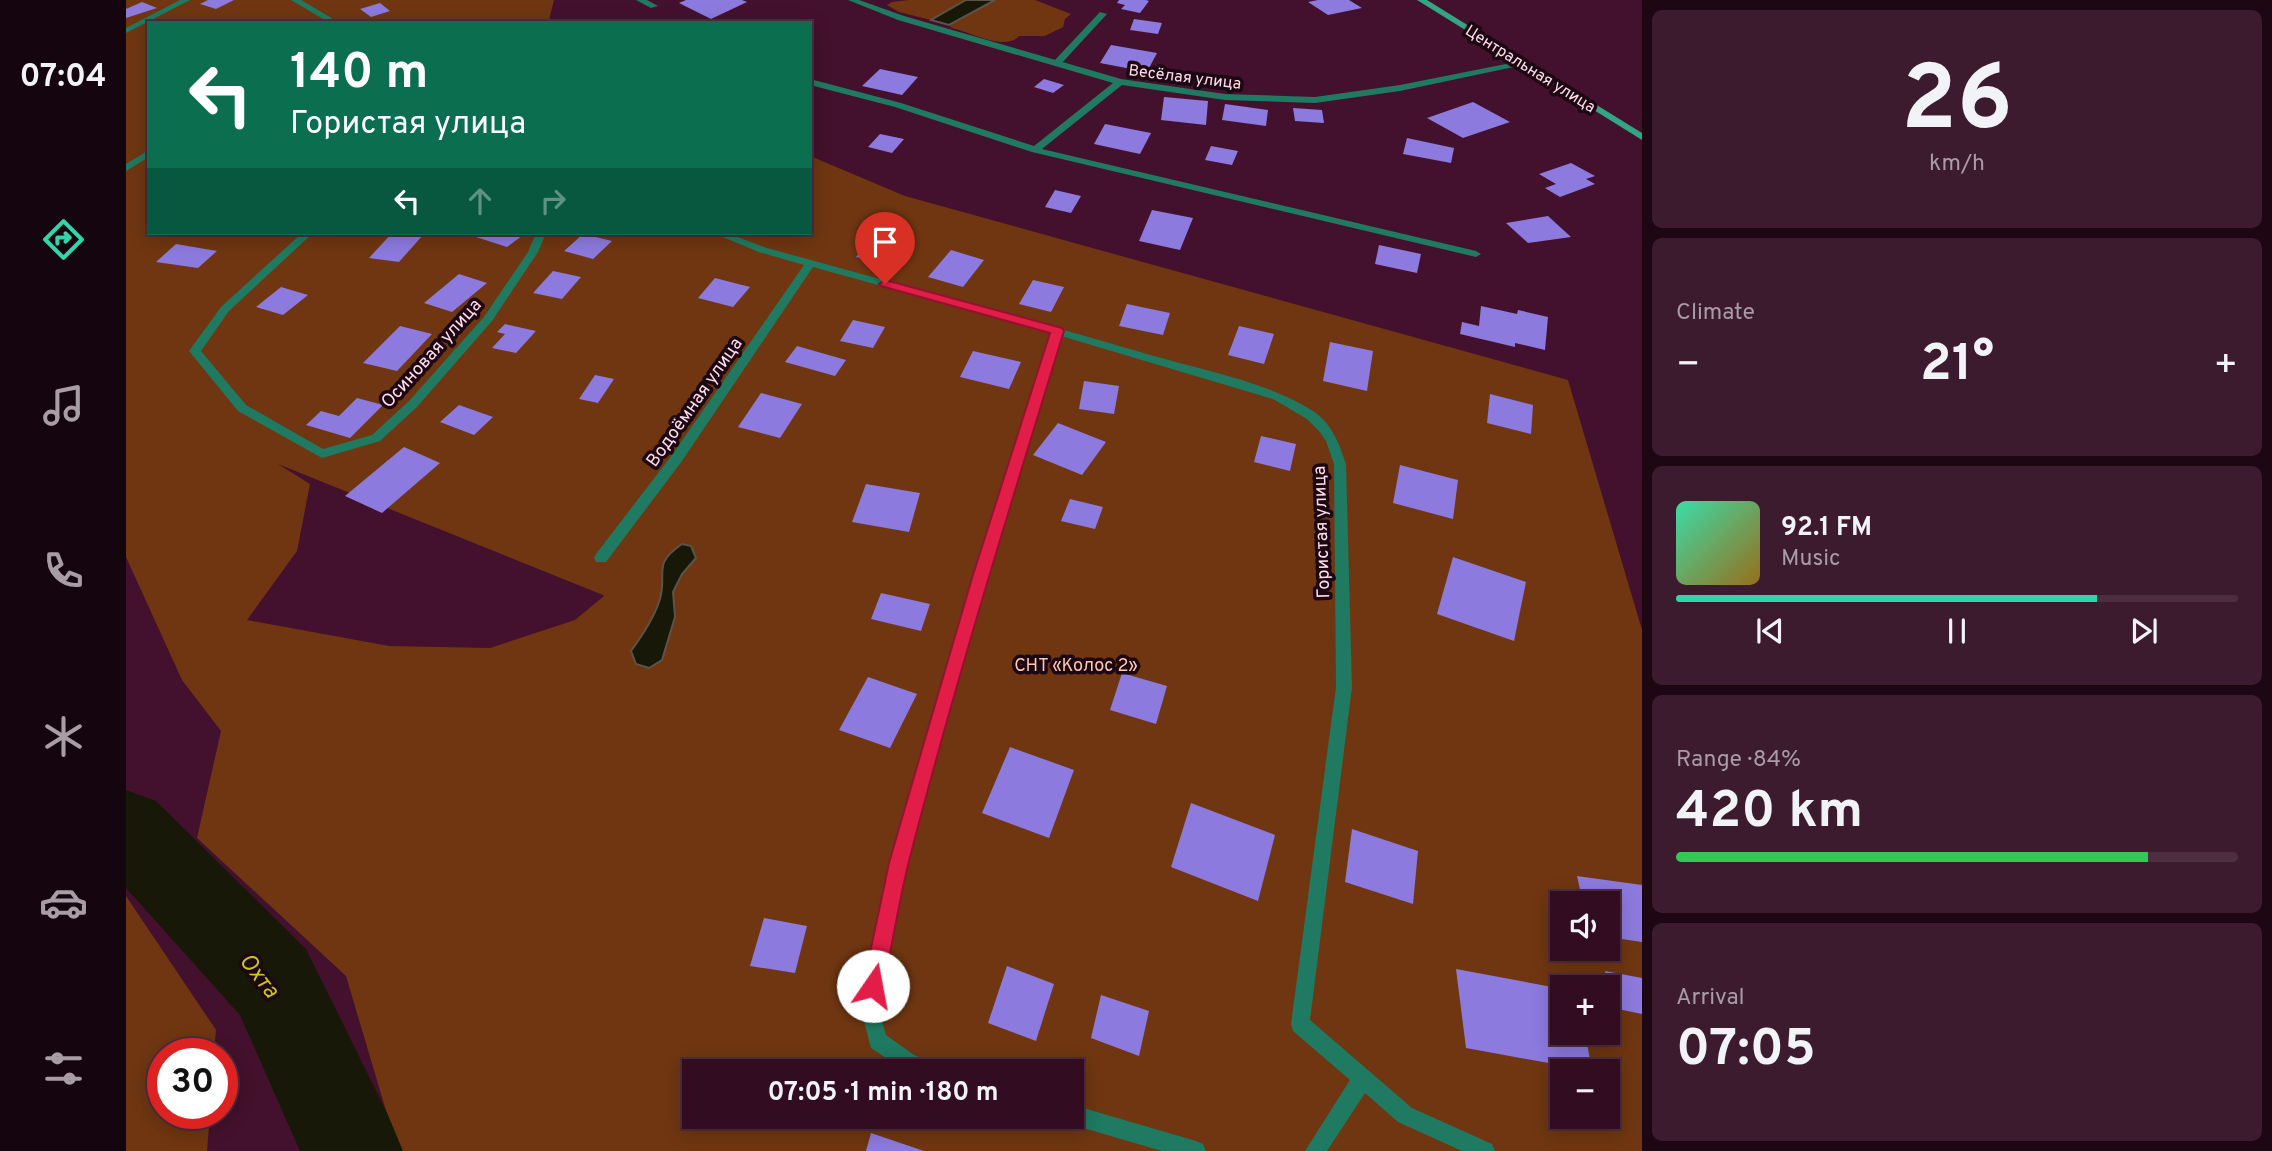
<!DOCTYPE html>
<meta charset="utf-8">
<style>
:root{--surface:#320d22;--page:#3d1b2f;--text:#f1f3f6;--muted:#a89ca5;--line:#4d2d40;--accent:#32d4a9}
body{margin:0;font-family:Overpass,sans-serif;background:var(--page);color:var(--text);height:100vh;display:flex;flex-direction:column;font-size:26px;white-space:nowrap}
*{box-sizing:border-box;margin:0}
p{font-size:23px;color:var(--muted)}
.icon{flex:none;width:38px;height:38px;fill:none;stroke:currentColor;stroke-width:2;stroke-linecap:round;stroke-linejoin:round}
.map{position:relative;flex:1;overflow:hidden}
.details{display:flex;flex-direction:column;gap:10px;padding:10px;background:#1c0713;width:630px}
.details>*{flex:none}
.top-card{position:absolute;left:21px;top:21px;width:665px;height:214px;border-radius:0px;box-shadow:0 4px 18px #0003,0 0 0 2px var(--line);background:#0b6e4f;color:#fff;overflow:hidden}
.buttons{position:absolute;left:1424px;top:891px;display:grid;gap:14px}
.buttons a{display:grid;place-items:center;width:70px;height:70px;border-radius:0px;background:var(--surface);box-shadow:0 4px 18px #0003,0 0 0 2px var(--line);font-size:35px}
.speed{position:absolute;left:21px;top:1038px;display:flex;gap:14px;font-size:35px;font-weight:700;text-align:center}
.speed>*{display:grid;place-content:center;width:91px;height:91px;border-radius:50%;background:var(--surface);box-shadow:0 4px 18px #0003,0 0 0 2px var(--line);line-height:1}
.speed .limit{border:10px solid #d22;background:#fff;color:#111}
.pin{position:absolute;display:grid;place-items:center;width:60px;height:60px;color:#fff;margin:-72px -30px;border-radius:50% 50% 50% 0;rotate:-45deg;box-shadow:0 0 7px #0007}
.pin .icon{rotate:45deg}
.me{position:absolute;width:77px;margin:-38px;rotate:12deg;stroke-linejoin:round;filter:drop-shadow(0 0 5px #0008)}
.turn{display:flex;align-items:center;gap:24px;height:147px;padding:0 28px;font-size:32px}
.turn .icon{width:91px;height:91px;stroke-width:2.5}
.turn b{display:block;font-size:49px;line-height:60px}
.lanes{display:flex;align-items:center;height:66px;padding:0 28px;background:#0003;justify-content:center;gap:35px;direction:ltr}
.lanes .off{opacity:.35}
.big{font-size:52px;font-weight:700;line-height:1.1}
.details .card{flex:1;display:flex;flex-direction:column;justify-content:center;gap:10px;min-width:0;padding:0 24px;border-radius:10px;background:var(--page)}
.details .dial{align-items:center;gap:0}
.dial b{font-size:91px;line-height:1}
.song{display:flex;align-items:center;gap:21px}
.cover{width:84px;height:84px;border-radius:10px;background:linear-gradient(135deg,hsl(160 70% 55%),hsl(40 70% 35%))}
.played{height:7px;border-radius:4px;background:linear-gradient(90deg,var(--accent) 75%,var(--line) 75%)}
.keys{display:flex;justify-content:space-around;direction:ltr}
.heat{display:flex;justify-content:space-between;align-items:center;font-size:38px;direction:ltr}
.charge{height:10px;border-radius:5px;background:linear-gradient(90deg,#34c759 84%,var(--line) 0)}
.trip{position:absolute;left:556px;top:1059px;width:402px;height:70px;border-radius:0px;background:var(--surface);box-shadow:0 4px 18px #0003,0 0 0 2px var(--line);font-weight:700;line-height:70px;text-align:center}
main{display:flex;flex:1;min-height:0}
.tab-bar{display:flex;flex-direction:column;width:126px;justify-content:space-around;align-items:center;background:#14050e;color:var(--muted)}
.tab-bar .icon{width:49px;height:49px}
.tab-bar .active{color:var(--accent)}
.tab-bar b{font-size:32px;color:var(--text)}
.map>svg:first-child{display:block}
.green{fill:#6f3611;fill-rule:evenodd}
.water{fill:#171807;stroke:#5c534b;stroke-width:2}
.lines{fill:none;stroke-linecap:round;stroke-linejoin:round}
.river{fill:#171807;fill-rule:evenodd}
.building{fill:#8c7ade}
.lane{fill:#1f7a61;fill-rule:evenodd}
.street{fill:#1f7a61;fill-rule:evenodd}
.secondary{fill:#33a484;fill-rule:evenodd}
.route{fill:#e11d48;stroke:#92132f;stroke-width:2}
.labels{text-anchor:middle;stroke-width:7;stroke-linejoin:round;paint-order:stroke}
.far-street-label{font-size:16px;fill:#feddeb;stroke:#1d0712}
.street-label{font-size:18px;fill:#feddeb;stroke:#1d0712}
.park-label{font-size:18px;fill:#fdc9ad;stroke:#1d0712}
.near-water-label{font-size:23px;font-style:italic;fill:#caca0a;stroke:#1d0712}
</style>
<main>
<nav class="tab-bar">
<b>07:04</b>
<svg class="icon active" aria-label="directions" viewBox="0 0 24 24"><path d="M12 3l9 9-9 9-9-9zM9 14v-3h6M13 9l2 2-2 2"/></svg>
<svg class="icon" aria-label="music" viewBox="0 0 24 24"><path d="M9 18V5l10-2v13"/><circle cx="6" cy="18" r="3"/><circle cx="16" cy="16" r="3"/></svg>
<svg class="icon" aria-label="phone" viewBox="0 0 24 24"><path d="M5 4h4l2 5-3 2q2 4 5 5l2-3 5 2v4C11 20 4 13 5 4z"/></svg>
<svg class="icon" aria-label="climate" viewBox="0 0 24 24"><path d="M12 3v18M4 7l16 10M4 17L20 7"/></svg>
<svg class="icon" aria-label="car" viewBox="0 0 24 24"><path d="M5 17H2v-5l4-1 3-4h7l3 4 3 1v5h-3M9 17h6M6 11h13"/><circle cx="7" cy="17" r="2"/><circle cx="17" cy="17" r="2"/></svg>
<svg class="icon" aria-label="filters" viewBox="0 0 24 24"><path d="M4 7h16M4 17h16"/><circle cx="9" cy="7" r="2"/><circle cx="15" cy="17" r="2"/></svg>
</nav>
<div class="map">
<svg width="1516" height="1151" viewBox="0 0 1516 1151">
<rect width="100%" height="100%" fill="#43112d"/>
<g class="green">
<path d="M0 0H428L423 20 426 23H23V233H684V156L779 196 1442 380 1516 630V1151H272L220 976 71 838 95 731 56 680 0 557ZM152 464 477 595 478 596 449 620 364 648 263 646 121 620 171 551 184 484ZM1437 903H1482V948H1437ZM1437 987H1482V1032H1437ZM569 1071H947V1116H569ZM1437 1071H1482V1116H1437Z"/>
<path d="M783 0H840L805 20 773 12 761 5 766 2Z"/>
<path d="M869 0H909L945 14 939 19 937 27 919 36H893C880 52 844 32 826 28L823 25Z"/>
<path d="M0 896 90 1030 88 1053 37 1054V1113H84L81 1151H0Z"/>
</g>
<g class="water">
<path d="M840 0H869L823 25 805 20Z"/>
<path d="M556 544 565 546 570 558 556 574 547 592 549 617 536 660 523 668 510 664 505 651C516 636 527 620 533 602 543 573 524 566 556 544Z"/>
</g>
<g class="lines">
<path class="river" d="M0 790 30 801 180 949 262 1115 277 1151H174L114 1015 0 888Z"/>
</g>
<g class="building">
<path d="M82 0H108L90 9 74 4Z"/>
<path d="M560 0H616L621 2 585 19 553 3Z"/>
<path d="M993 0H1020L1023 1 1014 13 995 9 999 5 991 3Z"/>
<path d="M1192 0H1223L1236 8 1202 15 1182 2Z"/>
<path d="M16 2 31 8 0 18V9Z"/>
<path d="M254 3 264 11 245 17 234 9Z"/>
<path d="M1008 19 1036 23 1032 34 1004 30Z"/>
<path d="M985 45 1031 53 1021 72 974 63Z"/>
<path d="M754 69 792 77 776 95 736 86Z"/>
<path d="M918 79 938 85 927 93 908 87Z"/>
<path d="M1038 97 1082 101 1080 125 1035 120Z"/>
<path d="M1347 102 1384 122 1337 138 1301 118Z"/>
<path d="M1099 104 1142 110 1140 126 1096 120Z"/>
<path d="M1167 108 1196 110 1198 123 1169 121Z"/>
<path d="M979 124 1025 133 1014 154 968 144Z"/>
<path d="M754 134 778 139 766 153 742 147Z"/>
<path d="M1281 138 1328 148 1325 163 1277 154Z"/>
<path d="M1085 146 1112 151 1106 165 1079 160Z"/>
<path d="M1445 163 1469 176 1460 179 1469 184 1434 197 1419 188 1430 184 1413 174Z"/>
<path d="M929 190 955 196 945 213 919 207Z"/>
<path d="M1026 210 1067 218 1054 250 1013 241Z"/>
<path d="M1422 216 1445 237 1402 243 1380 223Z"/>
<path d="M266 233 297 235 273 262 243 258Z"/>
<path d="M356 233H400L381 247 350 237Z"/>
<path d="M457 234 486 241 467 259 438 251Z"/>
<path d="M747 235 783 244 767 266 730 257Z"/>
<path d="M50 244 91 251 72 268 30 262Z"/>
<path d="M1253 245 1295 254 1291 273 1249 264Z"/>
<path d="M825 250 858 260 837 287 802 277Z"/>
<path d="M427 271 455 277 436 299 407 293Z"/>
<path d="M333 274 361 283 326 312 298 303Z"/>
<path d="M589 278 624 287 607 307 572 298Z"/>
<path d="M907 280 938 287 925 312 893 304Z"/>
<path d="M155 287 182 295 157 315 130 307Z"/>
<path d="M1001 304 1044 313 1037 335 993 326Z"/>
<path d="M1355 306 1391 314 1392 310 1422 317 1419 350 1389 343V347L1334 334 1336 322 1353 326Z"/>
<path d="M727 320 759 327 747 348 714 341Z"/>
<path d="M379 324 410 331 390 353 366 348 379 334 371 332Z"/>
<path d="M274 326 306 334 271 371 237 363Z"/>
<path d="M1113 326 1148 334 1138 364 1102 355Z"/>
<path d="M1204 342 1247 351 1241 391 1197 381Z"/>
<path d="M671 346 720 360 709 376 659 362Z"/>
<path d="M847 351 895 362 883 389 834 377Z"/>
<path d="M469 375 488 379 472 403 453 399Z"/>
<path d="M958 381 993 386 988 414 953 409Z"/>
<path d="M635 393 676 404 654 438 612 427Z"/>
<path d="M1364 394 1407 405 1405 434 1361 423Z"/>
<path d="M231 398 257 405 224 438 180 425 195 411 213 416Z"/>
<path d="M333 405 367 417 348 435 314 422Z"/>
<path d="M932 423 980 442 956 475 907 455Z"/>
<path d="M1135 436 1170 444 1164 471 1128 462Z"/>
<path d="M278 447 314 463 256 513 219 496Z"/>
<path d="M1274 465 1332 480 1327 519 1267 503Z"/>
<path d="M740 484 794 493 783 532 726 522Z"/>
<path d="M944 499 977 507 969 529 935 521Z"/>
<path d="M1327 557 1400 582 1388 641 1311 614Z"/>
<path d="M755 593 804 604 795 631 745 619Z"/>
<path d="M996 673 1041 686 1030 724 984 710Z"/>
<path d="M742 677 791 694 764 748 713 730Z"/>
<path d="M884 747 948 770 923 838 856 813Z"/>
<path d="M1065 803 1149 835 1132 901 1045 867Z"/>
<path d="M1226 829 1292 851 1287 904 1219 882Z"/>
<path d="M1451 876 1516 885V942L1482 937V903H1457Z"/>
<path d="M638 918 681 926 669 973 624 966Z"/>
<path d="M881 966 928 984 910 1041 862 1023Z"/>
<path d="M1330 969 1437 989V1032H1459L1466 1071 1340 1048Z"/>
<path d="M1479 971 1516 978V1014L1487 1008Z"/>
<path d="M975 995 1023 1011 1013 1056 965 1038Z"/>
<path d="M745 1133 798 1151H740Z"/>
</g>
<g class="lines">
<path class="lane" d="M974 12 981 14 934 65H928V61Z"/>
<g class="street">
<path d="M54 0H64L0 33V28Z"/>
<path d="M165 0H175L214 23H204Z"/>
<path d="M510 0H521L532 6 525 8Z"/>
<path d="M722 0H733L778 16 995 79 1099 94 1189 97 1274 85 1400 60V64L1397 65 1274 91 1189 103 1099 100 996 85 916 149 1350 251 1355 254 1350 257 906 152 769 107 684 85V79L775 103 908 146 987 83 772 20Z"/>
<path d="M23 150V157L0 171V164Z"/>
<path d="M176 233H187L103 311 75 351 120 405 197 449 246 435 283 401 358 317 402 252 410 233H420L412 252 366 321 291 407 254 441 196 458 112 411 63 351 95 307Z"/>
<path d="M587 233H601L641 248C768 283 895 317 1021 354 1075 370 1140 381 1187 411 1206 424 1213 443 1220 464L1226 687 1184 1020 1286 1108 1366 1144 1369 1151H1336L1272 1122 1239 1093 1201 1151H1179L1224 1080 1167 1031 1165 1024 1210 687 1208 464 1200 441 1193 431 1181 419 1147 399 935 336 861 578 782 863 756 986 754 1014 760 1035 788 1055 810 1064 813 1071H780L745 1048 736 1014 738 986 764 863 847 578 925 333 687 267 556 461 480 562H470L468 558 470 554 546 455 678 265 633 252Z"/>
<path d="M947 1105 1070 1141 1077 1144 1080 1151H1036L947 1125 940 1122 938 1116H947Z"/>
</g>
<path class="secondary" d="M1291 0H1301L1516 133V140Z"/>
</g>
<path class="route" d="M759 280 936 328 938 331C884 507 829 683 783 861 773 902 766 944 758 986L755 993 747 996 740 993 737 986 763 863 778 811 846 578 924 333 755 286 753 284Z"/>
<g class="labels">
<g class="far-street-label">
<text transform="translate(1405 68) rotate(32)" y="6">Центральная улица</text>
<text transform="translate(1059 76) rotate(7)" y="6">Весёлая улица</text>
</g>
<g class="street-label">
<text transform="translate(305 353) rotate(-48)" y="6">Осиновая улица</text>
<text transform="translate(568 402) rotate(-55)" y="6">Водоёмная улица</text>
<text transform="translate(1195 532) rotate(-92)" y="6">Гористая улица</text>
</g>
<g class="park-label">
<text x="950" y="671">СНТ «Колос 2»</text>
</g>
<g class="near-water-label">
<text transform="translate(134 975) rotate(52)" y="8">Охта</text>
</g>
</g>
</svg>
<div class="buttons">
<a><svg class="icon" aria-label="sound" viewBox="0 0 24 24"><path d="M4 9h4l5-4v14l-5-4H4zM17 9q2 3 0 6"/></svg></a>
<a>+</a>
<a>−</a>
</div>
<div class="speed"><div class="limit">30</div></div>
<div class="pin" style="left:759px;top:284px;background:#d93025"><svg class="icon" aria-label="arrive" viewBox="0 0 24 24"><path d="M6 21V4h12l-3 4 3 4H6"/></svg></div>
<svg class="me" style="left:747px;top:986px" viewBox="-20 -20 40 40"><circle r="19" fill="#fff"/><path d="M0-13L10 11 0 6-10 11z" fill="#e11d48"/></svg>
<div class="trip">07:05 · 1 min · 180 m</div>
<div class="top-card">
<div class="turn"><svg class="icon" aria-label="left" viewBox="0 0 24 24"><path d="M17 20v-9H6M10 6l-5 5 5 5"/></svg><div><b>140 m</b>Гористая улица</div></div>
<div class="lanes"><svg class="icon" aria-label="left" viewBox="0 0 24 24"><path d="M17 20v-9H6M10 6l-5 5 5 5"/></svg><svg class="icon off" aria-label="ahead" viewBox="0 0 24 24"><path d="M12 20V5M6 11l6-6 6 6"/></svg><svg class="icon off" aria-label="right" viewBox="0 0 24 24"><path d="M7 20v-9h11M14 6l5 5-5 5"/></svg></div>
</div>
</div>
<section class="details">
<div class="card dial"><b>26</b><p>km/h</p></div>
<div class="card"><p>Climate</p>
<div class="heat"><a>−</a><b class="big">21°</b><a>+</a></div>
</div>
<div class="card">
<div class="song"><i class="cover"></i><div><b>92.1 FM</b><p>Music</p></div></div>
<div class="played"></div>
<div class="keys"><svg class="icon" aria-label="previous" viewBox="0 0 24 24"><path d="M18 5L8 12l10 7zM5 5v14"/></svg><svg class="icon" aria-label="pause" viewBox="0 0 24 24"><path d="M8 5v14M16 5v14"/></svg><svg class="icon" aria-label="next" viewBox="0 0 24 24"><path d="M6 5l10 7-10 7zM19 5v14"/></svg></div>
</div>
<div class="card"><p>Range · 84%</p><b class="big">420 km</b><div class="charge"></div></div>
<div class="card"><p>Arrival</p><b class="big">07:05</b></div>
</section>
</main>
